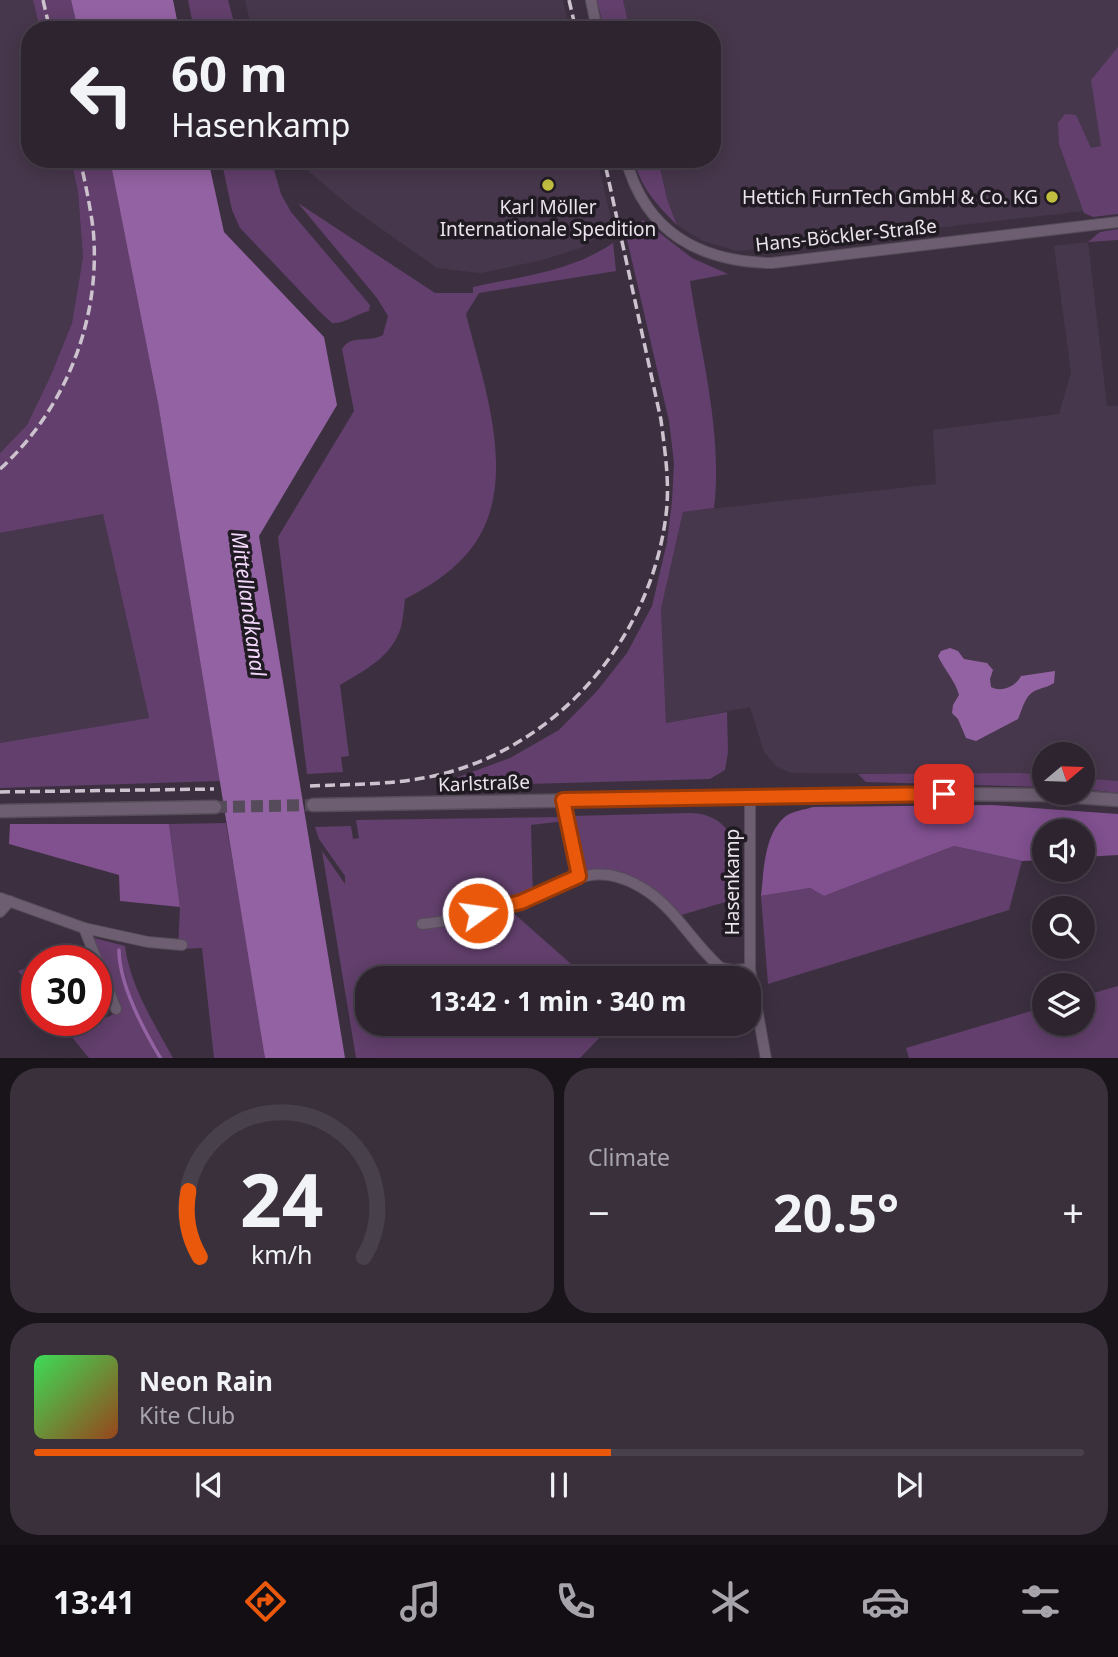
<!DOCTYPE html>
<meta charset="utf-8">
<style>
:root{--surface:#2d2430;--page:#39303c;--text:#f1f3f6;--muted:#a7a4ab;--line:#48414c;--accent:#ea580c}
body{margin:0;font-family:"Noto Sans",sans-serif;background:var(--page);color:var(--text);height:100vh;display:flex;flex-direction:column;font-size:26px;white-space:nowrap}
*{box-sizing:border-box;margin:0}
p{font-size:23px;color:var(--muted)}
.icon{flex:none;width:38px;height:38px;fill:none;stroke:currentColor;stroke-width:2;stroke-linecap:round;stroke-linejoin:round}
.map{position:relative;height:1058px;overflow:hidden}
.panel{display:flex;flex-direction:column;gap:10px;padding:10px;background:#19141a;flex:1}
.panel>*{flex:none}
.banner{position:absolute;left:21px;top:21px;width:700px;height:147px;border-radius:28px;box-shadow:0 4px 18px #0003,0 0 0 2px var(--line);background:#2d2430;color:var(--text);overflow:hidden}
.needle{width:46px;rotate:71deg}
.controls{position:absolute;left:1032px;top:742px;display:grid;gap:14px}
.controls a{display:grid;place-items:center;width:63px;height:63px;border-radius:50%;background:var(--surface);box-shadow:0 4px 18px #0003,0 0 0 2px var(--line);font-size:35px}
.speed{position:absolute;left:21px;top:945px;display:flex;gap:14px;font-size:35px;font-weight:700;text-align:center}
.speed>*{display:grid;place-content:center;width:91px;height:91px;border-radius:50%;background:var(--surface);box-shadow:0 4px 18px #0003,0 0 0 2px var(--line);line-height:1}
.speed .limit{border:10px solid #d22;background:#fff;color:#111}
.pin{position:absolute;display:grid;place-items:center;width:60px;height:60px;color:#fff;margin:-30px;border-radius:14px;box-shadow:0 4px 10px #0006}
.me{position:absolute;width:77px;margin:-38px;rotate:76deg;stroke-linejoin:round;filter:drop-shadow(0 0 5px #0008)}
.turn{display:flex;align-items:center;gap:24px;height:147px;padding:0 35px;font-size:32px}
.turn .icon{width:91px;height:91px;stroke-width:2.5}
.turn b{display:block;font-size:49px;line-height:60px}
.big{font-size:52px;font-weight:700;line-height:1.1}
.panel .tile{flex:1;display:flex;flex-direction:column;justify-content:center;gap:10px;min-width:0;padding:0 24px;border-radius:28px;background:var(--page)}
.panel .dial{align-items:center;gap:0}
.dial svg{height:182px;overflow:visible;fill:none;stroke:var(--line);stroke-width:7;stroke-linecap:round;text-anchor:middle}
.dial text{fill:var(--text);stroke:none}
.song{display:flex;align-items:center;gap:21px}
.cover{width:84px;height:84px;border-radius:10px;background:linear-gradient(135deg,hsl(130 70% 55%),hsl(20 70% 35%))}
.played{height:7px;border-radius:4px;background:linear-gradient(90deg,var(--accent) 55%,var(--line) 55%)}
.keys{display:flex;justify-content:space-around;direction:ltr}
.heat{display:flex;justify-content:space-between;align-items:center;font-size:38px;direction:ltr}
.panel .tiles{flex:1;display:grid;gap:10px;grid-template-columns:1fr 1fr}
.tile:last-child{grid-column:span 2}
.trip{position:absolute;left:355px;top:966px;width:406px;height:70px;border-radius:28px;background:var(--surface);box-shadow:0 4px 18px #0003,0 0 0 2px var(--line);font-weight:700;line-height:70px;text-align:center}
.menu{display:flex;height:112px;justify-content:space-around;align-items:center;background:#120e13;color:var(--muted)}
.menu .icon{width:49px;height:49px}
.menu .current{color:var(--accent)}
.menu b{font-size:32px;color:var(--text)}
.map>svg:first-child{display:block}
.built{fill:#47374c}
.green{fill:#623f6c}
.forest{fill:#80508f}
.water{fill:#9362a2}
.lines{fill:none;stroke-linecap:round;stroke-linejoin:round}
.stream{stroke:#9362a2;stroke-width:3.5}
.tertiary-tunnel{stroke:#564b5a;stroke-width:12;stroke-dasharray:12 6;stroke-linecap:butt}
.minor-casing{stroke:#574d5a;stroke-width:12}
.tertiary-casing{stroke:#574d5a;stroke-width:15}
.minor{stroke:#6d5f71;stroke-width:10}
.tertiary{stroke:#6d5f71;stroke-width:12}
.rail{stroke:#ccc3ce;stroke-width:3.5;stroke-dasharray:10 5;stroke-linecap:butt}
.route-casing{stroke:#983908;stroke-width:18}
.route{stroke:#ea580c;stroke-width:12}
.poi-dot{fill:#c1be40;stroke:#201a22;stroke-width:2.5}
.labels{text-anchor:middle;stroke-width:7;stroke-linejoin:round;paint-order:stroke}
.poi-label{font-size:19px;fill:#eae2ec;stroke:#201a22;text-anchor:end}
.street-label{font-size:19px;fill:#eae2ec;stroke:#201a22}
.water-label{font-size:21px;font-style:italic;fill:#f3d8fc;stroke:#201a22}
</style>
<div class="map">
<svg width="1118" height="1059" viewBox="0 0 1118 1059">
<rect width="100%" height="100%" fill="#3c3040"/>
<g class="built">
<path d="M0 0H33L40 30H30V159H71L78 192 83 257 72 323 51 375 27 425 0 453Z"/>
<path d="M245 0H563L569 30H252Z"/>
<path d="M623 0H1118V207L737 251 703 241 677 225 667 199 658 159H712V30H630Z"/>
<path d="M294 159H597L611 219 602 233 583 247 539 261 480 273 437 268 352 208Z"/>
<path d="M1088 242 1107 406H1118V781L1083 778V754H1045V775L791 773 776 766 764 752 750 707 666 723 661 609 683 512 936 484 933 430 1059 414 1071 372 1054 246Z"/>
<path d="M103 514 149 719 0 743V533Z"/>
</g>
<g class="green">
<path d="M33 0H71L78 30H40Z"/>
<path d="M188 0H228L236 30H194Z"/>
<path d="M597 0H623L630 30H604Z"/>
<path d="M1118 47V214L1093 217 1084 213 1059 144 1058 123 1065 114 1076 115 1091 148 1101 146 1091 80Z"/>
<path d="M71 159H110L114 174 158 403 220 781 0 788V743L149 718 103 514 0 533V453L27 425 51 375 72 323 83 257 78 192Z"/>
<path d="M221 159H271L281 194 291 212 370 305 369 311C356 314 345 324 332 323L319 311 240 228 232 210Z"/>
<path d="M634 159H658L667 199 677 225C657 205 640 187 634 159Z"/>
<path d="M298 203 435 293H473V287C523 276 570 272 613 243L616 271 479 293 466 314C485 391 527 499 458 563 443 578 424 589 405 599 404 608 403 619 401 627 392 657 365 670 340 685L349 756 341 757 343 772 307 774 278 537 354 411 342 349C351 334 369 343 383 335L388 316 377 298Z"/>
<path d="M643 220 692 258 728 274 690 281C701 355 723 433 714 508L683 512 661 609 666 723 727 712 728 752 725 770 710 779 451 786 450 780 510 758 559 730 597 691 627 653 652 606 667 542 672 501 674 463 669 421 626 235Z"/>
<path d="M1118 229V240L1088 242 1100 232Z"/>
<path d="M1020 773 1045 775V787L866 782 858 774Z"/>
<path d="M1083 778 1118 781V793L1083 789Z"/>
<path d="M690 813C740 815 737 858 742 897L678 916 653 891 585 872 572 816Z"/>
<path d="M564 817 565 821 531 825 533 900 510 910 587 978H368V1024H613L580 1058H356L322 851 345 884V876L319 839 315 827 351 826 353 839 359 838 356 820Z"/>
<path d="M226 823 261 1021 265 1058H214L202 948 178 949 180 907 169 824Z"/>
<path d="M954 846 1022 861 1009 910 768 984 761 896 810 888 824 896Z"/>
<path d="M90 937 125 946C130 986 154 1023 173 1058H89L58 1020H70L75 1031 119 1012Z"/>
<path d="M37 964V994L18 971Z"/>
<path d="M1118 986V1058H909L906 1048 1045 1007V1024H1083V996Z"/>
</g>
<g class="forest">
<path d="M992 805 1118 814V855L1083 857V831H1045V860L1022 861 954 846 824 896 810 888 761 896C764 870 764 833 786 816 793 811 804 810 813 807Z"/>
<path d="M10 824H169L180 907 120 901 119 875 9 844Z"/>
</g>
<g class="water">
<path d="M71 0H173L179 30H78Z"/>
<path d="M110 159H208L224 232 324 337 337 405 259 536 345 1058H265L158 403Z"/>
<path d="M950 648 958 651 964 659 987 663 993 670 990 679 991 687C1002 693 1016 686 1021 676L1055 671 1054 683C1048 687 1044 687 1037 690 1025 694 1023 708 1018 719L976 741 966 738 958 719 952 713 953 705 959 695C956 682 944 669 938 656L941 651Z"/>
</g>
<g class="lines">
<path class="stream" d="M119 950C119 984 143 1029 161 1059"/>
<path class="tertiary-tunnel" d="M215 807 313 805"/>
<g class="minor-casing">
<g id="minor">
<path d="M591 0 597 30"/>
<path d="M626 159C645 232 700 262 772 263L1118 222"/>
<path d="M750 796V969L766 1059"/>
<path d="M563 800 579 876"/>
<path d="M0 898 84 928 148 942 182 945"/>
<path d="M0 912 10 901"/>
<path d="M422 924C455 921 490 912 522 901 571 885 594 856 647 891 676 910 694 945 721 968L733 970 750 969"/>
<path d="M84 928 116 1009"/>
</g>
</g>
<g class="tertiary-casing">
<g id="tertiary">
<path d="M313 805 945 794 1050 795 1118 800"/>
<path d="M0 811 215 807"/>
</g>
</g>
<use href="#minor" class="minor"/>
<use href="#tertiary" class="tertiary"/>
<g class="rail">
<path d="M43 0 50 30"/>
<path d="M569 0 576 30"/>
<path d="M0 469C66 409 102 317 93 228 90 205 85 182 80 159"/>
<path d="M310 786C353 784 396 785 438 775 559 746 651 638 666 515 670 483 665 452 661 420L604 159"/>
<path d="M0 792 214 789"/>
</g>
</g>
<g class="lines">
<g class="route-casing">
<path id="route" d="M478 913 521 902 579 876 563 800 944 794"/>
</g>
<use href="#route" class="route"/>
</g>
<g class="poi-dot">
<circle cx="548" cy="185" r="7"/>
<circle cx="1052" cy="197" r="7"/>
</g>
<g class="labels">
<g class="poi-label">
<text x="1038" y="204">Hettich FurnTech GmbH &amp; Co. KG</text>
<text x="548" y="214" text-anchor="middle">Karl Möller<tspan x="548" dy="22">Internationale Spedition</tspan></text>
</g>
<g class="street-label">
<text transform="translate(846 235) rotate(-6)" y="7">Hans-Böckler-Straße</text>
<text transform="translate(484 783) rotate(-2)" y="7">Karlstraße</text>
<text transform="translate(732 882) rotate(-90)" y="7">Hasenkamp</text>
</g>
<g class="water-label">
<text transform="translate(248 604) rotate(82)" y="7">Mittellandkanal</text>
</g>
</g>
</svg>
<div class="controls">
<a><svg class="needle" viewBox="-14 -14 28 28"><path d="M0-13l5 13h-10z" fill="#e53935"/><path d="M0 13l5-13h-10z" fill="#a7a4ab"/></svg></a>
<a><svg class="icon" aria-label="sound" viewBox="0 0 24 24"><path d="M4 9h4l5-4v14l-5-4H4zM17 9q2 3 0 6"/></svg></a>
<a><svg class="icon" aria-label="search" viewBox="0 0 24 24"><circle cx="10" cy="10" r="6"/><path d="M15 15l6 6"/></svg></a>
<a><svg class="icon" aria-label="layers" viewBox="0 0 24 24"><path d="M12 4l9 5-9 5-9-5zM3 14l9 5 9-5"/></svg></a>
</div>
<div class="speed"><div class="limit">30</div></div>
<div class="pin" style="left:944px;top:794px;background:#d93025"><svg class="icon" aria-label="arrive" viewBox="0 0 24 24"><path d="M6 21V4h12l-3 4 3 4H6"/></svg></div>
<svg class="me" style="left:478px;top:913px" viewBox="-20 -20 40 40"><circle r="17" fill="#ea580c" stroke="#fff" stroke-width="3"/><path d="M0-11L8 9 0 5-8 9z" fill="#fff"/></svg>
<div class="trip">13:42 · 1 min · 340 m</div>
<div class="banner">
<div class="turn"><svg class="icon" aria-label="left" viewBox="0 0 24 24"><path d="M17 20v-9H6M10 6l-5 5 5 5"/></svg><div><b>60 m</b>Hasenkamp</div></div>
</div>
</div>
<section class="panel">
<div class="tiles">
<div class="tile dial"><svg viewBox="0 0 100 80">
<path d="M14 69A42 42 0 1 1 86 69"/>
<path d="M14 69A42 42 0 0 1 9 40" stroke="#ea580c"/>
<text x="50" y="56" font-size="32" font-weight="700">24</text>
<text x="50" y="72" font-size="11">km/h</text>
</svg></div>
<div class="tile"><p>Climate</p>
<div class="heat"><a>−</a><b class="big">20.5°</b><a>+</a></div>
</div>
<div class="tile">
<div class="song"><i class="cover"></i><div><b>Neon Rain</b><p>Kite Club</p></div></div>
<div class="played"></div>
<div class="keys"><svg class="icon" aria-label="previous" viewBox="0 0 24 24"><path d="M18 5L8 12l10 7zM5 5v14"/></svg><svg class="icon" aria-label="pause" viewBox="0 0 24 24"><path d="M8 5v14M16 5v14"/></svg><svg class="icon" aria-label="next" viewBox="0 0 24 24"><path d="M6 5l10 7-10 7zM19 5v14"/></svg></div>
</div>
</div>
</section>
<nav class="menu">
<b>13:41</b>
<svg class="icon current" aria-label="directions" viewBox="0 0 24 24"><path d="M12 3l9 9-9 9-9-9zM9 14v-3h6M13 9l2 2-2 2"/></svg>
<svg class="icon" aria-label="music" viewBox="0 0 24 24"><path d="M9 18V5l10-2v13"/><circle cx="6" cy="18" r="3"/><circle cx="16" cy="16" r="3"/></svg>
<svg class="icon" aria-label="phone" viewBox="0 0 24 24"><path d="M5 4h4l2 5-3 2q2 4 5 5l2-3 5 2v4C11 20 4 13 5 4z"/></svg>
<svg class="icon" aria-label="climate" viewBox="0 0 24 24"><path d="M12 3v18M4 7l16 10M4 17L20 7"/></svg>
<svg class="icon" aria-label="car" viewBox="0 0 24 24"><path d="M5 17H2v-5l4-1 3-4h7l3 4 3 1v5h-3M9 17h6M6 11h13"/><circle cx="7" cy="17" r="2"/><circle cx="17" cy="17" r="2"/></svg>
<svg class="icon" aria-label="filters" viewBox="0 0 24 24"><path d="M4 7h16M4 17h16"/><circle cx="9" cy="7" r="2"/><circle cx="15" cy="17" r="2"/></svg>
</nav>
